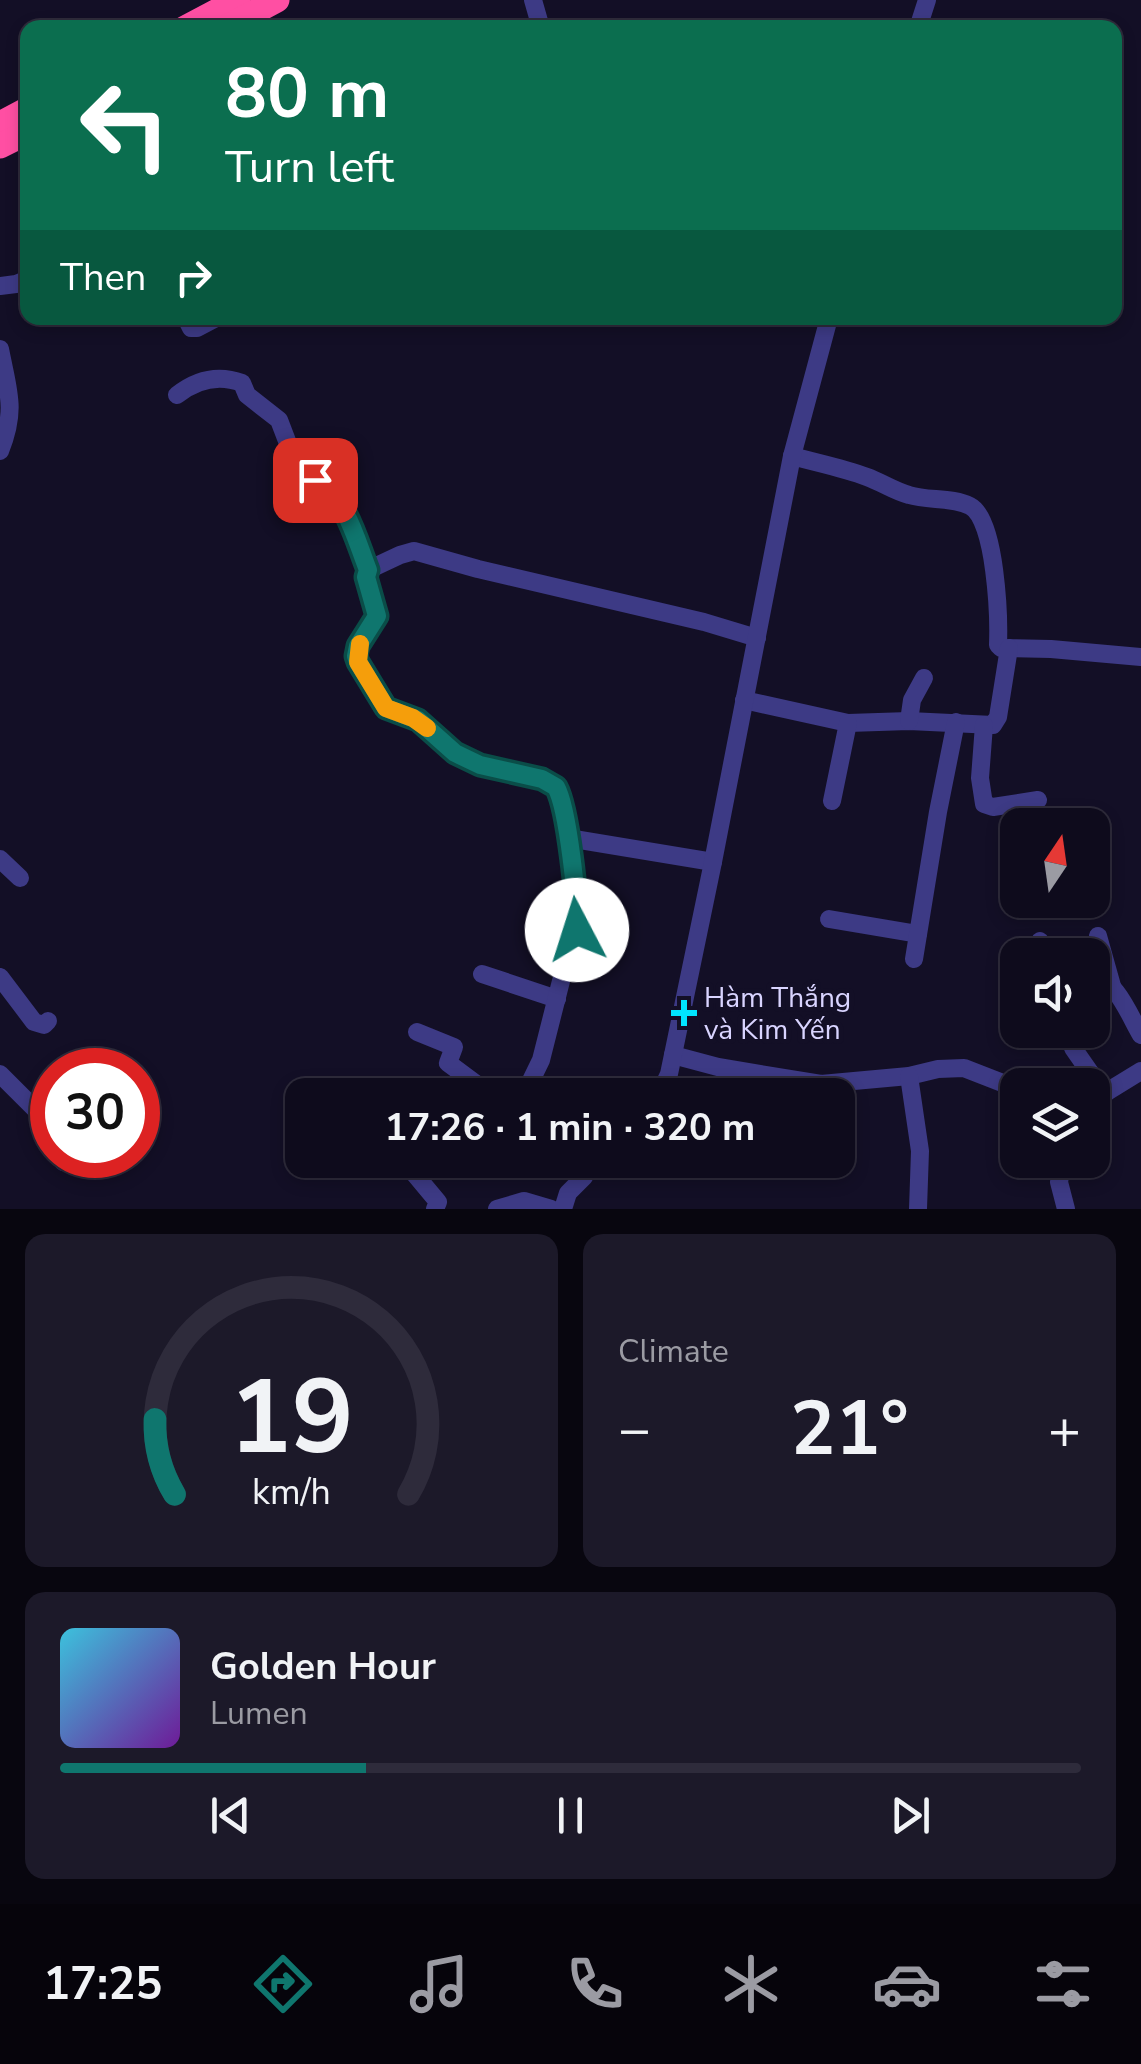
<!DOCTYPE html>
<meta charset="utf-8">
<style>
:root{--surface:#0e0b1c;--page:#1c1929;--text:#f1f3f6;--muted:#9b9ba3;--line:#2e2b3b;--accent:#0f766e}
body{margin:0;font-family:"Nunito Sans",sans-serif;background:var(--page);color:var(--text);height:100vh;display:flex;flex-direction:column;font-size:38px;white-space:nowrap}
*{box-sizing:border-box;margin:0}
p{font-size:32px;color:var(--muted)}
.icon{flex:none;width:55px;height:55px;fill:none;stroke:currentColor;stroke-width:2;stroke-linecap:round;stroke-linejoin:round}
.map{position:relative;height:1209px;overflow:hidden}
.sheet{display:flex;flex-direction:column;gap:25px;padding:25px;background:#08060f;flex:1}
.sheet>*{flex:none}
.guide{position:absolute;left:20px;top:20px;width:1102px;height:305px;border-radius:20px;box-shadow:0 5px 15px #0003,0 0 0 2px var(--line);background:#0b6e4f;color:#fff;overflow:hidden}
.needle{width:65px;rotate:13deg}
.controls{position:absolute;left:1000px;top:808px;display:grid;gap:20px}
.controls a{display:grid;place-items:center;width:110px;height:110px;border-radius:20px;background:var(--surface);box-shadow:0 5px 15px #0003,0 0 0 2px var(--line);font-size:50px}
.speed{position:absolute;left:30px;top:1048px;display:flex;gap:20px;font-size:50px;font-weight:700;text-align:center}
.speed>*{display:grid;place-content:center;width:130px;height:130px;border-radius:50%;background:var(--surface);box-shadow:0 5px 15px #0003,0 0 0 2px var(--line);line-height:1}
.speed .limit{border:15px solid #d22;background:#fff;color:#111}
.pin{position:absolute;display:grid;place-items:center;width:85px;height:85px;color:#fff;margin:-42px;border-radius:20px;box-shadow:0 5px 15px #0006}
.me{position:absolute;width:110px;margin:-55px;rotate:355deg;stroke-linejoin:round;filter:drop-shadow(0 0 8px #0008)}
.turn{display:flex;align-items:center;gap:35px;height:210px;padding:0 40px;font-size:45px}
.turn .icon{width:130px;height:130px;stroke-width:2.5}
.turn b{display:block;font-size:70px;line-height:85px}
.then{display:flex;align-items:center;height:95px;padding:0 40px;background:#0003;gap:20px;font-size:38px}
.big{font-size:75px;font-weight:700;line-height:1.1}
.sheet .widget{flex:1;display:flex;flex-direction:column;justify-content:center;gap:15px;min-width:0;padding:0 35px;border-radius:20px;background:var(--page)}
.sheet .dial{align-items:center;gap:0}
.dial svg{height:260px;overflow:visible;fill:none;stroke:var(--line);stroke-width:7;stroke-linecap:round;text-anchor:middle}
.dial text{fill:var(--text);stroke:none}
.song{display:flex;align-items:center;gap:30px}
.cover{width:120px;height:120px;border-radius:15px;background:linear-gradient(135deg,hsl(190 70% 55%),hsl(280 70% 35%))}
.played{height:10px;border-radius:5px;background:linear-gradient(90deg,var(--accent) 30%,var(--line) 30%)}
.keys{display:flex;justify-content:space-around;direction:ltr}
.heat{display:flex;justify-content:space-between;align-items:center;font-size:55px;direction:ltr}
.sheet .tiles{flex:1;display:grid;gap:25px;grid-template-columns:1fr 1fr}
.widget:last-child{grid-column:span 2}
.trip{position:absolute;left:285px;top:1078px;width:570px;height:100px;border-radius:20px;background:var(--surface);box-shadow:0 5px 15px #0003,0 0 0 2px var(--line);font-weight:700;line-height:100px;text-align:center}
.dock{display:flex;height:160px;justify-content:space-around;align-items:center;background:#06040b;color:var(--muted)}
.dock .icon{width:70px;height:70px}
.dock .on{color:var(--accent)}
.dock b{font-size:45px;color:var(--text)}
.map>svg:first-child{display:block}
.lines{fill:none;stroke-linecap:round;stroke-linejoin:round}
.minor{stroke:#3d3a85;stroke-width:18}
.highway{stroke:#ff4fa3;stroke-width:25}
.route-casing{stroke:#0a4d48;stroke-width:25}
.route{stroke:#0f766e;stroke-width:18}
.slow{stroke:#f59e0b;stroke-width:18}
.poi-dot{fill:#00e5ff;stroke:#130f26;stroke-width:4}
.labels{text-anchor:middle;stroke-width:10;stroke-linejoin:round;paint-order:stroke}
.poi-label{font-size:28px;fill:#d9d4ff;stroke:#130f26;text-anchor:start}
</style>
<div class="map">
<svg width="1141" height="1209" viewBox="0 0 1141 1209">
<rect width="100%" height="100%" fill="#130f26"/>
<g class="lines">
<g class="minor">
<path d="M533 0 541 28"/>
<path d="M918 28 927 0"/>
<path d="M0 286 16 284 28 279"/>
<path d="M186 318 191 328H197L216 318"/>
<path d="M0 349C8 391 17 409 0 451"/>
<path d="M177 395C196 380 218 374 242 383L247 395 279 420 292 454 302 468 330 490 340 502 368 570"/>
<path d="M792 456C817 463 843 468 867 477 881 482 894 491 909 495 928 501 952 497 970 506 996 519 999 618 998 645L1001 648 1051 649 1141 657"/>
<path d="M744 700 848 723 909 721 993 725 998 717 1009 648"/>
<path d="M909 721 912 700 924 678"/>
<path d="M984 725 980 778 984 804 993 807 1038 800"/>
<path d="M832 801 848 723"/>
<path d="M568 838 713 862"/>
<path d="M0 859 20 878"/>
<path d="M829 919 918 934"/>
<path d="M1098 936 1112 986"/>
<path d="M1040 941 1046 955"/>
<path d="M914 959 938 812 956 722"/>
<path d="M482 974 557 999"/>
<path d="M1092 976C1117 980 1129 1015 1141 1035"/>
<path d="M0 977 34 1022 44 1025 48 1021"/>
<path d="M417 1032 454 1047 448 1063 491 1095"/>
<path d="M1090 1036 1073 1048 1105 1094"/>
<path d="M673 1055 718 1067 821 1084 909 1076 938 1069 964 1068 1018 1089"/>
<path d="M0 1074 45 1119 52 1132"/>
<path d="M909 1076 920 1151 918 1209"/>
<path d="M524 1095 541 1060 561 981 578 924 568 838 559 791 556 787 543 779 484 767 455 753 418 720 386 708 357 662C356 643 369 631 377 616L367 577 368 570 400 555 414 551 478 569 704 622 757 638"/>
<path d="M659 1095 669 1074 713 862 792 456 829 318"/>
<path d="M1092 1101 1141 1071"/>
<path d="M60 1155 63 1162"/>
<path d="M403 1160 438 1202 435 1209"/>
<path d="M1063 1160 1059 1182 1066 1209"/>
<path d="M497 1209 524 1201 551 1209"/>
<path d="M563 1209 568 1193 584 1177 592 1160"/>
</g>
<g class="highway">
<path d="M185 28 238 0"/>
<path d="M225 28 277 0"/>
<path d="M0 124 28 109"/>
<path d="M0 146 28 132"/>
</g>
</g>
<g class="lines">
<g class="route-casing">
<path id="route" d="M315 480C347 499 355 537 368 570L366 577 377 616 358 646 356 656 358 662 386 708 418 720 455 753 480 765 542 779 556 787C568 808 578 904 577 930"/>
</g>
<use href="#route" class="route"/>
<path class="slow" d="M360 644 358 662 386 708 413 718 427 728"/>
</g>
<path class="poi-dot" d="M679 998h10v10h10v10h-10v10h-10v-10h-10v-10h10z"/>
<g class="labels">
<g class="poi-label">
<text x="704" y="1007">Hàm Thắng<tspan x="704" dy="32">và Kim Yến</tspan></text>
</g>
</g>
</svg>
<div class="controls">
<a><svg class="needle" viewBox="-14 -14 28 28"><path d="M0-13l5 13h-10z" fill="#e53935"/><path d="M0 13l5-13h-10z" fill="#9b9ba3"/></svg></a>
<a><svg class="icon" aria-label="sound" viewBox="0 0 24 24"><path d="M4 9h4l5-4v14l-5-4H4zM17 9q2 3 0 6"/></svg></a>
<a><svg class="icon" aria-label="layers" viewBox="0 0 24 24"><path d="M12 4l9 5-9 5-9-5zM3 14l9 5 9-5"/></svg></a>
</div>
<div class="speed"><div class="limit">30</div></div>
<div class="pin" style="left:315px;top:480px;background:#d93025"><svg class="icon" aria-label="arrive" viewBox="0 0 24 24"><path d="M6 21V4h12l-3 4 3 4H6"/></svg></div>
<svg class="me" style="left:577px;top:930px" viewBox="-20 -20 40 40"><circle r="19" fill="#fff"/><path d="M0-13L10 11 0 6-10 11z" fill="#0f766e"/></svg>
<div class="trip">17:26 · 1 min · 320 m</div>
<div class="guide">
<div class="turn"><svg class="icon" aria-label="left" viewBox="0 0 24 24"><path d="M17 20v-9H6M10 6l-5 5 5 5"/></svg><div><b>80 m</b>Turn left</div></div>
<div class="then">Then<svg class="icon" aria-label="right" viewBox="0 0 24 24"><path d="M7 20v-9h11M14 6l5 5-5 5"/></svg></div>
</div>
</div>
<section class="sheet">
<div class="tiles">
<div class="widget dial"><svg viewBox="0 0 100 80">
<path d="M14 69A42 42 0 1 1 86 69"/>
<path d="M14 69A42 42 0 0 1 8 46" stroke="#0f766e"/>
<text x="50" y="56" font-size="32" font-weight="700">19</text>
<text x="50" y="72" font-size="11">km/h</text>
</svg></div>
<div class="widget"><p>Climate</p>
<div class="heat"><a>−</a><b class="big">21°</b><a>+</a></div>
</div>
<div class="widget">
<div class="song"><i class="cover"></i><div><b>Golden Hour</b><p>Lumen</p></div></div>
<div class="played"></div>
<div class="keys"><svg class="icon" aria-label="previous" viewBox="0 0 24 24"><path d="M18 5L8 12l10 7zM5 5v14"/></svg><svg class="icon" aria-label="pause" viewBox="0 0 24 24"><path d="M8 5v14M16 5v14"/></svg><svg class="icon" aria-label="next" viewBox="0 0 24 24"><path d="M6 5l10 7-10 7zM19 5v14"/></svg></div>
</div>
</div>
</section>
<nav class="dock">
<b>17:25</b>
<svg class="icon on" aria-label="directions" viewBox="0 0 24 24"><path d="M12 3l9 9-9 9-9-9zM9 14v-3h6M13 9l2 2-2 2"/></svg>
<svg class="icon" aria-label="music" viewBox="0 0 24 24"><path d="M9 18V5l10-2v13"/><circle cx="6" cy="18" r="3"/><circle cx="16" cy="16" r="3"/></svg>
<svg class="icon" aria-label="phone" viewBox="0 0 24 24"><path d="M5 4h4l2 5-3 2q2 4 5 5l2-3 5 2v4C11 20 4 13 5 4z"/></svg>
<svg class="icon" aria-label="climate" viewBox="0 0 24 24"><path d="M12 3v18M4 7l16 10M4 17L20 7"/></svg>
<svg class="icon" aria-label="car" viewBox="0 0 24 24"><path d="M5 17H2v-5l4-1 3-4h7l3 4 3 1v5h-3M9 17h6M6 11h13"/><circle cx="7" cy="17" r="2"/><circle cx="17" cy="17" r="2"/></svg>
<svg class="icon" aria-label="filters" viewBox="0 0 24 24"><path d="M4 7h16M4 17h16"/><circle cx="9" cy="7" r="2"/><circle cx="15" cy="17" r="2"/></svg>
</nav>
